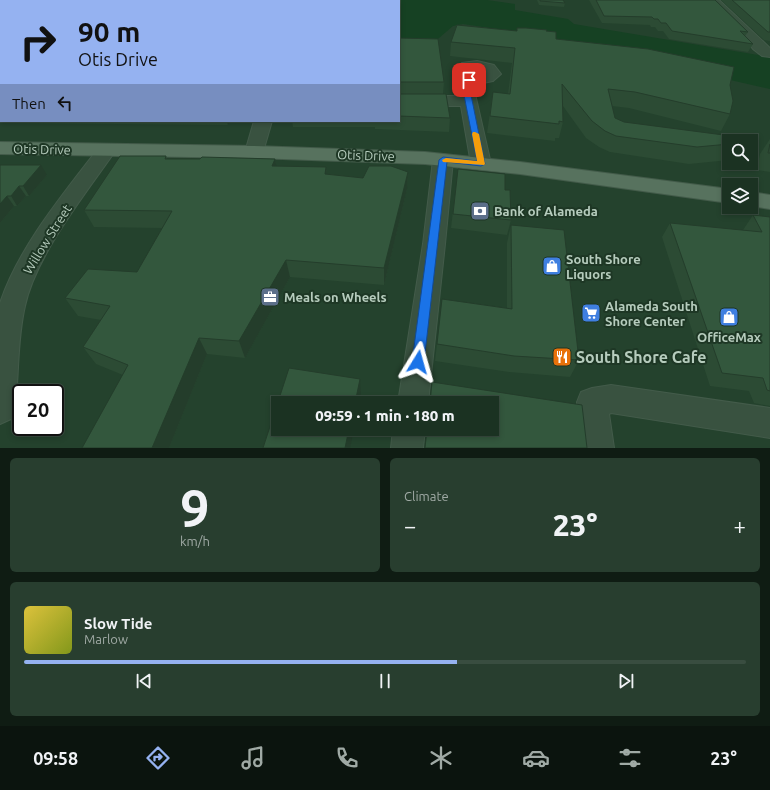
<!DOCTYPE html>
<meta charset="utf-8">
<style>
:root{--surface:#1b3222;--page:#283e2f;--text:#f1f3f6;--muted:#a0aaa5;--line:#394d40;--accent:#95b2f1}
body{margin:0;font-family:Ubuntu,sans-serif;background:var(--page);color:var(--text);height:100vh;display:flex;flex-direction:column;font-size:15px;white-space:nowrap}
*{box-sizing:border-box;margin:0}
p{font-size:13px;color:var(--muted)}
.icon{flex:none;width:22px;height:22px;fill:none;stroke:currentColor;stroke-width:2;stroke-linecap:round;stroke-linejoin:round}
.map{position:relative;height:448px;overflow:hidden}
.drawer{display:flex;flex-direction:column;gap:10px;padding:10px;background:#0f1c13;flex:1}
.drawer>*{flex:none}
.guide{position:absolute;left:0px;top:0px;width:400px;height:122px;box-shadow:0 2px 6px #0003,0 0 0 1px var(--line);background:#95b2f1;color:#111;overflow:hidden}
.controls{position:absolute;left:722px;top:134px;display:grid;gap:8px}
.controls a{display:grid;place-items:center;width:36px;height:36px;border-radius:0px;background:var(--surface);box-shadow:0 2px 6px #0003,0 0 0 1px var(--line);font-size:20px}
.speed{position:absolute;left:12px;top:384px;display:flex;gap:8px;font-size:20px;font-weight:700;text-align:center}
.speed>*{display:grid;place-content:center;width:52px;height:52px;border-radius:50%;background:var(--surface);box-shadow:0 2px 6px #0003,0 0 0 1px var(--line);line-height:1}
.speed .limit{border:2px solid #111;border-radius:6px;background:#fff;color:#111}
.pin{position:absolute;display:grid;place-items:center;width:34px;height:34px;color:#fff;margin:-17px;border-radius:8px;box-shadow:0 2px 6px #0006}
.me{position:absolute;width:44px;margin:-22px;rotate:8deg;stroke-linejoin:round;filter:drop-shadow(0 0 3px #0008)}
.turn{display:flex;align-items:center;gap:14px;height:84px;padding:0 12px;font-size:18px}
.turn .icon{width:52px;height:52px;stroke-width:2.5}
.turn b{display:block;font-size:28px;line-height:34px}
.then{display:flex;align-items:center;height:38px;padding:0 12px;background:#0003;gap:8px;font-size:15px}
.big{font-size:30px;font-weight:800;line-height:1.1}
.drawer .card{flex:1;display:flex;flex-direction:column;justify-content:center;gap:6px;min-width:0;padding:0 14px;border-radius:6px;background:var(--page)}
.drawer .dial{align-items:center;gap:0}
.dial b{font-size:52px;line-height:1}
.song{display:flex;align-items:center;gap:12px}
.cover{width:48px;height:48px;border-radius:6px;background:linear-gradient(135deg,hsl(50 70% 55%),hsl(70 70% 35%))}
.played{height:4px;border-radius:2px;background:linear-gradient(90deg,var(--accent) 60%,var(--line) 60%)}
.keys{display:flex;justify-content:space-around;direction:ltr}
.heat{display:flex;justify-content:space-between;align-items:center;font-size:22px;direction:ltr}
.drawer .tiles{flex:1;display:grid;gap:10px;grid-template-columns:1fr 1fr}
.card:last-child{grid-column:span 2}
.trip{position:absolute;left:271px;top:396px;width:228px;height:40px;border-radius:0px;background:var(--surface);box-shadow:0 2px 6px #0003,0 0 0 1px var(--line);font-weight:800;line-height:40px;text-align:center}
.dock{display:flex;height:64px;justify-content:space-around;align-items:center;background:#0b140e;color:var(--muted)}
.dock .icon{width:28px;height:28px}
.dock .current{color:var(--accent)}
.dock b{font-size:18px;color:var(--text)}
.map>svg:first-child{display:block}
.water{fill:#164123}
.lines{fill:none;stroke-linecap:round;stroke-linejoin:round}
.minor-casing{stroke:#435b4a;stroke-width:2}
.major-casing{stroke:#435b4a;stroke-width:2}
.minor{fill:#395240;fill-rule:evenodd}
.major{fill:#57725e;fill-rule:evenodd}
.wall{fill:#2c4b34}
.shaded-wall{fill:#243d2b}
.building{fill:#33573d;stroke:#243d2b}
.route{fill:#1a73e8;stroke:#114b97}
.slow{fill:#f59e0b}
.labels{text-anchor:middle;stroke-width:4;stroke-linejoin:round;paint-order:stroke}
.street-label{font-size:13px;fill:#b6ccbd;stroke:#1e3725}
.poi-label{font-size:13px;font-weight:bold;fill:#b6ccbd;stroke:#1e3725;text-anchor:start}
.near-poi-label{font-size:16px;font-weight:bold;fill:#b6ccbd;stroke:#1e3725;text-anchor:start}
</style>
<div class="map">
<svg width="770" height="448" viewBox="0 0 770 448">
<rect width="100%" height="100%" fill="#24422d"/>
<path class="water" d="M303 0H487L515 4V10L568 19 574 24 770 57V89L530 34 463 24 453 26 425 50 399 49V1H301Z"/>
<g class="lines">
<g class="minor-casing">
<g id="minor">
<rect x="157" y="0" width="12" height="1"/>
<rect x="271" y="0" width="12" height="1"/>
<path d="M706 0H719L770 48V57L762 56 753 49 746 40Z"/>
<path d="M477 61 494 65 501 74 493 81 473 85 491 164 488 168 481 170 474 168 471 164 461 106H399V96H459L457 85 461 80 453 72 462 63ZM477 69 485 73 481 75H473L469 72Z"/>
<path d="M254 121H272L263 152 261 156 254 158 247 156 245 152Z"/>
<path d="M107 144 114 146 116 150C86 193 36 255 25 306 17 340 19 375 15 409L11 419 0 424V303C19 246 64 193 100 146Z"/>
<path d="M443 154 450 156 453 160 445 244 428 403H398L423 244 433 160 436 156Z"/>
<path d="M611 385 770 408V438L611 413 609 414 614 448H582L577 402 581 392 592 388Z"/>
<path d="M393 429H425L423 448H391Z"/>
</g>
</g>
<g class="major-casing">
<g id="major">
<path d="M0 142 254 146 425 152 520 162 729 189V203L520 174 425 164 254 158 0 154Z"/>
<path d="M751 192 770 195V209L751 206Z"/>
</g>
</g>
<use href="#minor" class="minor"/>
<use href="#major" class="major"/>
</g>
<g class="wall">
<path d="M537 0H563L565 3 564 7 539 5Z"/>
<path d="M589 0H715L748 32 745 36 753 44 748 52 669 39 663 31H658L655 27H651L650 25 602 23Z"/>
<path d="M721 0H770V41L764 40Z"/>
<path d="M516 31H546L556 39 730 85V114L721 131 629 108 612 106 615 118 624 122 729 141V160L689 164 610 152 599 147 586 138 563 106V122L559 138H555V141L487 133 493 92 508 94 512 63 450 56 451 42Z"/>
<path d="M399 38 444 82 443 94 450 118 449 132 375 129V127H293L292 121H399Z"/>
<path d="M1 53V121H230L228 125 0 123V54Z"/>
<path d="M770 139V172L757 170 760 154Z"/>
<path d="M166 156 167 159H275L276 166 326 167 327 174 363 178 408 172 407 189 384 285 290 277 245 358 207 354 169 448H82L123 375 96 364 83 347 101 320 78 316 65 298 137 272 162 228 94 227 84 210Z"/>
<path d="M0 165 47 175 29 196H26L17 206H14L0 223Z"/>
<path d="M458 169 505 190 511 220 507 235 451 228Z"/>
<path d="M753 215 770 217V406L754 403 749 391 710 386 662 237 670 223 744 231 743 230Z"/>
<path d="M511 225 579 360 570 377 509 372 435 361 442 299 507 308V243Z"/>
</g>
<g class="shaded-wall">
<path d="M0 10H1V20L0 21Z"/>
<path d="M227 121H230L228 125Z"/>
<path d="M275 159 278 176 272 166Z"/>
<path d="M41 165 47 175 29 196 23 186Z"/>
<path d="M326 167 328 185 325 174Z"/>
<path d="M408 172 407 189 384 285V268Z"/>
<path d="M19 186 26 196 17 206 11 196Z"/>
<path d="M7 196 14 206 0 223V204Z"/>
<path d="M286 260 290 277 245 358 239 341Z"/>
<path d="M199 338 207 354 169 448H152Z"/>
<path d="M360 379 361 395 359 403H355Z"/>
<path d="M349 429H354L350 448H345Z"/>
</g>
<g class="building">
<path d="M540 0H563L565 3 540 1Z"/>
<path d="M596 0H715L748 32 740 31 753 44 672 31 666 23H661L658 19H654L652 17 604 16Z"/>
<path d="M732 0H770V32H768Z"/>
<rect x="0" y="3" width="1" height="7"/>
<path d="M457 25 517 31V28H526L547 30 546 31 556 32V39L648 49 734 67 730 85 733 101 730 114 635 92 608 89 615 118 624 122 739 137V141H729V144L697 147 616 136 605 131 592 121 562 84 563 122 559 121V124L490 116 493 92 510 94 515 48 451 42Z"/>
<path d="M399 38 438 39 444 82H399Z"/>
<path d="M1 53V110H0V54Z"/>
<path d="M399 94H446L450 118 399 116Z"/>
<path d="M770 144V153H768Z"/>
<path d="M120 156H166L165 159H200L202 157 275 159 272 166 326 167 325 174 363 178 369 166H391L408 172 384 268 286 260 239 341 199 338 152 448H82L128 365 83 347 110 306 65 298 88 269 137 272 172 211 84 210Z"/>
<path d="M0 165H41L23 186H19L11 196H7L0 204Z"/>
<path d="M458 169 505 174V190H510L511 220 453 214Z"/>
<path d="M753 215 770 217V391L767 390 763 378 722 373 670 223 762 232Z"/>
<path d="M511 225 564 230 579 360 514 356 437 344 442 299 512 309Z"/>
<path d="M289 368 360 379 355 403H278V429H349L345 448H263Z"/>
<path d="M432 382 582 405 587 448H425L427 429H492V403H430Z"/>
</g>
<path class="route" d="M466 79 472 80 469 85 485 164 481 166 447 162 424 362 422 365 418 367 414 365 412 362 439 160 443 157 477 161 462 85Z"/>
<path class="slow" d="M473 132H475L479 134 485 164 484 165 443 162 442 160 446 158 477 161 472 134Z"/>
<defs>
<g id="bank-square" transform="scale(1)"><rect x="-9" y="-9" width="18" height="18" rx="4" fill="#5c6f8a" stroke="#1e3725"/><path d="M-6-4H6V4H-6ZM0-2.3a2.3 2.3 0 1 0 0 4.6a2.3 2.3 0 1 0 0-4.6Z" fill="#fff"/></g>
<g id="shop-square" transform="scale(1)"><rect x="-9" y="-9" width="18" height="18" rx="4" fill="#3f7fe0" stroke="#1e3725"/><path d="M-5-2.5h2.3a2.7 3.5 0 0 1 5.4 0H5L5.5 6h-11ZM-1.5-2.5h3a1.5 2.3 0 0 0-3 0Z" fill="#fff"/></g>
<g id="office-square" transform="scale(1)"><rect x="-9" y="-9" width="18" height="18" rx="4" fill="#5c6f8a" stroke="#1e3725"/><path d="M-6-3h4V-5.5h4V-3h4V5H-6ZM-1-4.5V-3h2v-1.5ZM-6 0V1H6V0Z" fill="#fff"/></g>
<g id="supermarket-square" transform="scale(1)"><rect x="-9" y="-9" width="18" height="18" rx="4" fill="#3f7fe0" stroke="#1e3725"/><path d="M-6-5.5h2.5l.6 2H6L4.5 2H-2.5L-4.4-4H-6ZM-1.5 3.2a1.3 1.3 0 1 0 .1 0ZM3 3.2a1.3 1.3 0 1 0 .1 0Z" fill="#fff"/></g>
<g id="restaurant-square" transform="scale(1)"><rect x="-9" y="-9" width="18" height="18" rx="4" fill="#e8710a" stroke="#1e3725"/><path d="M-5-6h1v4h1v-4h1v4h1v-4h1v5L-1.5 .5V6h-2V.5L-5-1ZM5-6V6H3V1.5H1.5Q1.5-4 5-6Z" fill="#fff"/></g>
</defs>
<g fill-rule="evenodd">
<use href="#bank-square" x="480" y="211"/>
<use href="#shop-square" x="552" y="266"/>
<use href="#office-square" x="270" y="297"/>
<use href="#supermarket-square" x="591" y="313"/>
<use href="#shop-square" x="729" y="317"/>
<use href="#restaurant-square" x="562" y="357"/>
</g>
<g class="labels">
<g class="street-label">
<text transform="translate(42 149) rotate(1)" y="5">Otis Drive</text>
<text transform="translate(366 155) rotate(2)" y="5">Otis Drive</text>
<text transform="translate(47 239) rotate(-58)" y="5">Willow Street</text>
</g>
<g class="poi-label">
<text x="494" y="216">Bank of Alameda</text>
<text x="566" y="264">South Shore<tspan x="566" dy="15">Liquors</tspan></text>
<text x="284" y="302">Meals on Wheels</text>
<text x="605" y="311">Alameda South<tspan x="605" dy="15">Shore Center</tspan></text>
<text x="729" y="342" text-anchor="middle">OfficeMax</text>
</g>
<g class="near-poi-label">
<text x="576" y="363">South Shore Cafe</text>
</g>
</g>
</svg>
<div class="controls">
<a><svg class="icon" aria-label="search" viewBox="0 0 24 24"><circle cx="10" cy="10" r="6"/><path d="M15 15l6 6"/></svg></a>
<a><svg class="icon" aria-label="layers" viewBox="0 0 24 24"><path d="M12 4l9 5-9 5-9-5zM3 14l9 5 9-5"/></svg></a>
</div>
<div class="speed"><div class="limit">20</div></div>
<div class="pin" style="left:469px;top:80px;background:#d93025"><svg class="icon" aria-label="arrive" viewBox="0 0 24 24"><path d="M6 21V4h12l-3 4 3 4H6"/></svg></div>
<svg class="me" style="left:418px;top:362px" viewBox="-20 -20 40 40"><path d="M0-17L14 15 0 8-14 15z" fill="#1a73e8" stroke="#fff" stroke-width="4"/></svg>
<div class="trip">09:59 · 1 min · 180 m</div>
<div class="guide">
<div class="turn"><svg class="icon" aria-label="right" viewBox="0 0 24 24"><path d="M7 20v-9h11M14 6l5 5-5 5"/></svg><div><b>90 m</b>Otis Drive</div></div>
<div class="then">Then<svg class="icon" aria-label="left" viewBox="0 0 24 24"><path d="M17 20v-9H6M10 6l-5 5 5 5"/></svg></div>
</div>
</div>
<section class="drawer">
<div class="tiles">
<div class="card dial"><b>9</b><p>km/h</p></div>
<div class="card"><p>Climate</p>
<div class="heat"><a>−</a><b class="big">23°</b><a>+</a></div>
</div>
<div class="card">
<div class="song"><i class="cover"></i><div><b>Slow Tide</b><p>Marlow</p></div></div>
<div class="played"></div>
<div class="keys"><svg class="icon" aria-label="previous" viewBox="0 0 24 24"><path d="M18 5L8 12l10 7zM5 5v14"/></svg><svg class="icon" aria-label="pause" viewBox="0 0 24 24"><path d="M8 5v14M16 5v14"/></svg><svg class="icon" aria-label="next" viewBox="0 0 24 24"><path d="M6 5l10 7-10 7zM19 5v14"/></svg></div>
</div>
</div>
</section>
<nav class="dock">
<b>09:58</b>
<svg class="icon current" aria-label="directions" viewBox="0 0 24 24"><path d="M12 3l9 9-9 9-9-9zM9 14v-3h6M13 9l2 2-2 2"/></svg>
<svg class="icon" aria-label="music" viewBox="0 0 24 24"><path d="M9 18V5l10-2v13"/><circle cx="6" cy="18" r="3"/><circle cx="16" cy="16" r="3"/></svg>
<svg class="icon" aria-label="phone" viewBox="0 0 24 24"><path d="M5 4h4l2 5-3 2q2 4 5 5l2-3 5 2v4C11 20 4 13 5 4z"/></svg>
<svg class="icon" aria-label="climate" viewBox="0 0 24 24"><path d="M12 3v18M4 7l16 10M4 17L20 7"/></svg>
<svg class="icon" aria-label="car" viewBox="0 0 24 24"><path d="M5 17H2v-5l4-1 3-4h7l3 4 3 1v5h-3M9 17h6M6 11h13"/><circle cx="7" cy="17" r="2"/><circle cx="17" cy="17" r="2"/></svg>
<svg class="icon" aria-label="filters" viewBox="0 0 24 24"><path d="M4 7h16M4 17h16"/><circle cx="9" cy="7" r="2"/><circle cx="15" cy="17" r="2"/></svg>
<b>23°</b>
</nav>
